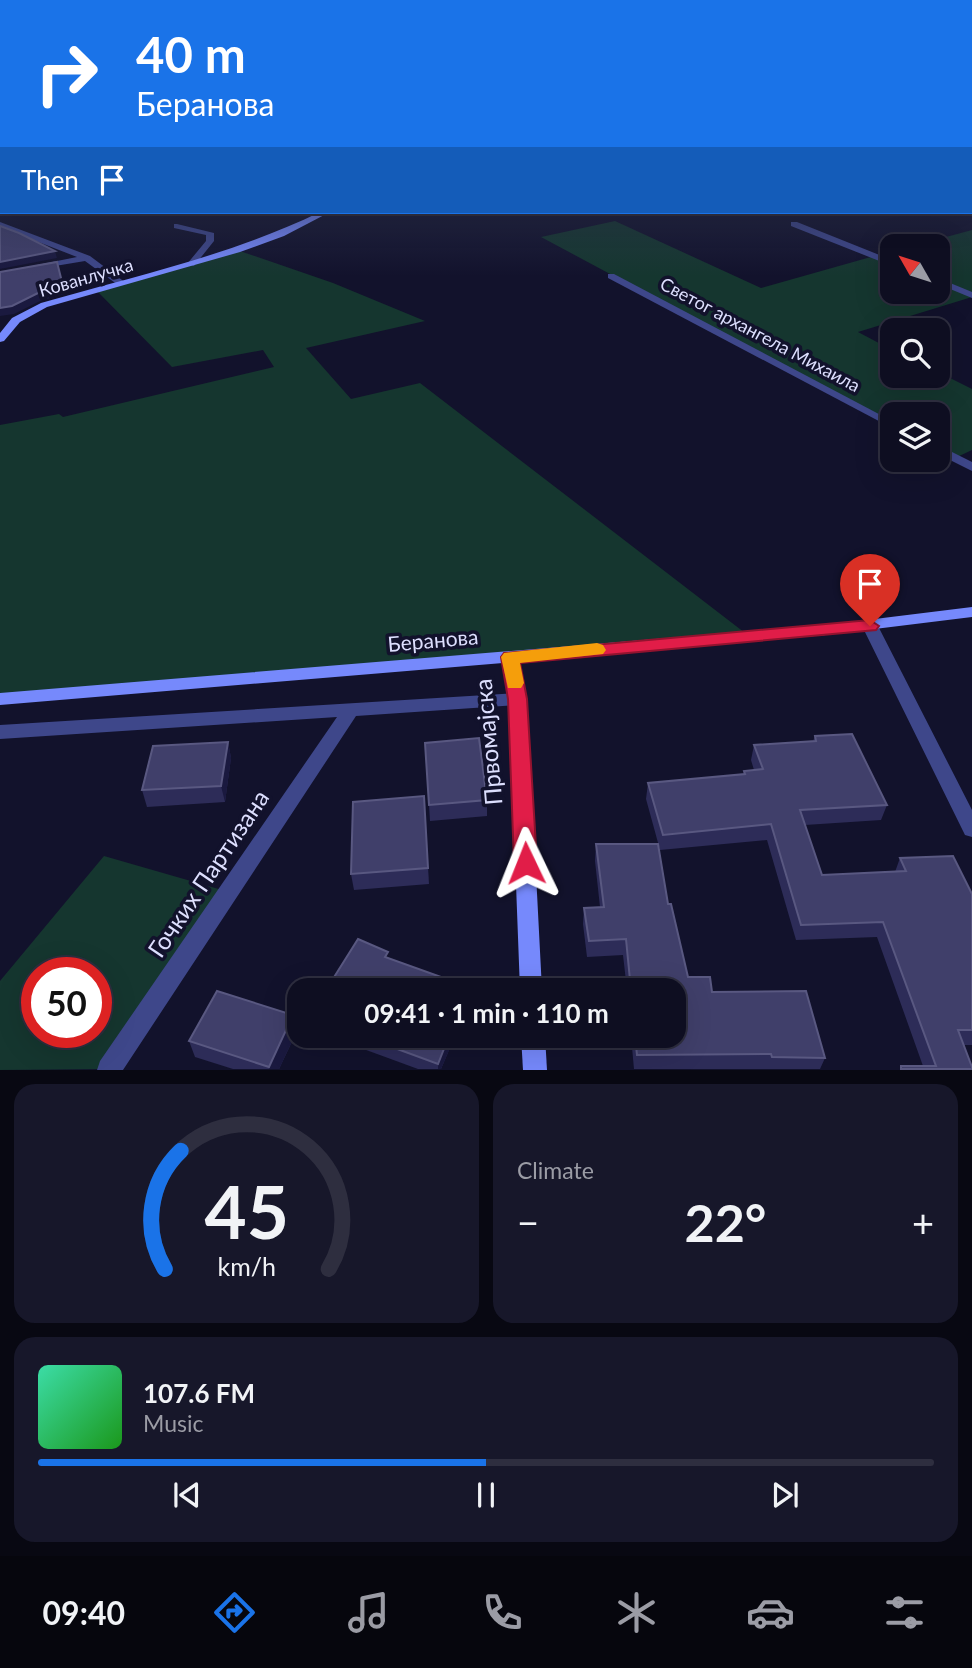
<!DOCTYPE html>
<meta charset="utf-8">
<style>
:root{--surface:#0e0e21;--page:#17172a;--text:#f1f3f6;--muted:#9b9ca5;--line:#2e2e3f;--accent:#1a73e8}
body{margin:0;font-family:Lato,sans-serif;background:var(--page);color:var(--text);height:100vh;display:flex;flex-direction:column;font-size:26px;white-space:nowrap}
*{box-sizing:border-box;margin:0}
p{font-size:23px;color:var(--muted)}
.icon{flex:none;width:38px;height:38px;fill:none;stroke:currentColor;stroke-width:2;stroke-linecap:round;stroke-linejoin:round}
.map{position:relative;height:1070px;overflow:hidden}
.details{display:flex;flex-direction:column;gap:14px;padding:14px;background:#080812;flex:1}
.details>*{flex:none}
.hud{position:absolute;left:0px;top:0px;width:973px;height:214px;box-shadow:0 7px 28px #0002,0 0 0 2px var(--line);background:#1a73e8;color:#fff;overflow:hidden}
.needle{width:46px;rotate:309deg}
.fabs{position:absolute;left:880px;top:234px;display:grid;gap:14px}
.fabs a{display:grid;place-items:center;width:70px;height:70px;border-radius:14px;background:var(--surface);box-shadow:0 7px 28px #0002,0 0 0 2px var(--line);font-size:35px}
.speed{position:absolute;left:21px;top:957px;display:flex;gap:14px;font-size:35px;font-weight:700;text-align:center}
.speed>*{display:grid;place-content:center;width:91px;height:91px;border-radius:50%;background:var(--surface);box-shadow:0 7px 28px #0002,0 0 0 2px var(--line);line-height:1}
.speed .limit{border:10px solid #d22;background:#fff;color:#111}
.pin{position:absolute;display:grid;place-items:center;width:60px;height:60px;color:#fff;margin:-72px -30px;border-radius:50% 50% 50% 0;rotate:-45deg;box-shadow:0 0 7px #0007}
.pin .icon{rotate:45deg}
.me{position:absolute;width:77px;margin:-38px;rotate:358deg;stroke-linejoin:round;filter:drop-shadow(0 0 5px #0008)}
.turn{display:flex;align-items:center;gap:24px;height:147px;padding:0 21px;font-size:32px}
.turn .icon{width:91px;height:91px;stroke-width:2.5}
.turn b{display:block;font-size:49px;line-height:60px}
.then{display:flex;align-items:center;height:66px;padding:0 21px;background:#0003;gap:14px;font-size:26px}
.big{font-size:52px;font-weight:700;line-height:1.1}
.details .card{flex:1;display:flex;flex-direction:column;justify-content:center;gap:10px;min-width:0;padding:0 24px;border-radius:21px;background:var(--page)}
.details .dial{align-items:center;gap:0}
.dial svg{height:182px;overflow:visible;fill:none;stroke:var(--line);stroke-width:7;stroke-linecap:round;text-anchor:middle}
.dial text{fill:var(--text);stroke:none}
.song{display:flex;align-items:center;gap:21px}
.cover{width:84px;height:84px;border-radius:10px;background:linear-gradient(135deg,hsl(160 70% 55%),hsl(120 70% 35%))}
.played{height:7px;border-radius:4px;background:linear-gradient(90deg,var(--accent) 50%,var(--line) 50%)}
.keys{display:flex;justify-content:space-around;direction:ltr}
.heat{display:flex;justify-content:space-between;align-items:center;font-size:38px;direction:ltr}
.details .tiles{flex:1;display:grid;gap:14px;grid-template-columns:1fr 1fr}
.card:last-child{grid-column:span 2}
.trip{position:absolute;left:287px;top:978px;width:399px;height:70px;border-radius:21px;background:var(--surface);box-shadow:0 7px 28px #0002,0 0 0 2px var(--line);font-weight:700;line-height:70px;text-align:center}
.menu{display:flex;height:112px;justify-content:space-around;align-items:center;background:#06060d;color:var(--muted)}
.menu .icon{width:49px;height:49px}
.menu .selected{color:var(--accent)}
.menu b{font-size:32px;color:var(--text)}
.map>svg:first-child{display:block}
.green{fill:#15362f;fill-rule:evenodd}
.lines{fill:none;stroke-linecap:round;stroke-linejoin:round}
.lane{fill:#3e478a;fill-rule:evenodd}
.street{fill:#3e478a;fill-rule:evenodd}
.secondary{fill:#7689fc;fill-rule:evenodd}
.wall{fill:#2d2c58}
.shaded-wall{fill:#1a193f}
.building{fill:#403f6a;stroke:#595881;stroke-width:2}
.route{fill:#e11d48;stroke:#92132f;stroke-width:2}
.slow{fill:#f59e0b}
.labels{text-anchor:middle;stroke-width:7;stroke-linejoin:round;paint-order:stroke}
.far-street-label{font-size:18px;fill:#dddffe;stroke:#12122c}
.street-label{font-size:21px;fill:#dddffe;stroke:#12122c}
.near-street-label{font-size:24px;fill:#dddffe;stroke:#12122c}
</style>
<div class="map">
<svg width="972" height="1070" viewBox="0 0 972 1070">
<rect width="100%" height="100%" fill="#12122c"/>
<g class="green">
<path d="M615 221 761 288 892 251V292H938V247H909L972 230V297L858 332 892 350V376H938V372L972 389V450L955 458 938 449V415H892V425L541 237Z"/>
<path d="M237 250 333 283 425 321 306 348 351 399 420 383 749 636 0 699V425L59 414 63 417 274 367 263 350 172 367 96 290Z"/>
<path d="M104 856 229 892 109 1069 0 1070V981ZM37 973H96V1032H37Z"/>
</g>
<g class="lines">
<g class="lane">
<path d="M791 222H797L892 260V266L791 226Z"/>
<path d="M608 274H614L892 421V428L608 278Z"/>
<path d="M938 278 972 292V298L938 284Z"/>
<path d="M938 445 972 462V471L938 454Z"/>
</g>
<g class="street">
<rect x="971" y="192" width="1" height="4"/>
<path d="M0 222 90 256 126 283 118 285 85 261 37 269V265L77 257 0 227Z"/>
<path d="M177 224 214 233V241L194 266 187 264 206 241V235L174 228V224Z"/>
<path d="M870 621 876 622 878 626 972 810V837L965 835 862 626 864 622Z"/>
<path d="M518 693 524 695 527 699 524 703 518 705 356 716 123 1070H97L100 1061 337 717 0 739V725Z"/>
</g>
<g class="secondary">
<path d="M320 212H330L284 236 240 252 47 307 20 322 4 341 0 342V333L12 318 41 303C135 276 232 255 320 212Z"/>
<path d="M972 607V617L826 635 519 661 527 699 542 990H520L509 699 503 663 0 705V693L826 625Z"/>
<path d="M521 1036H545L547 1070H523Z"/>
</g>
</g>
<g class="wall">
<path d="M815 736 887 805 881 820 805 825 822 875 895 872 900 858 972 894V1045H964L972 1069H900L901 1066H923L877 937 796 940 767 840 660 850 646 799 648 783 743 775 744 771 754 770 751 760 754 745 813 741Z"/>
<path d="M228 742 231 758 225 802 147 807 142 790Z"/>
<path d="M425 743 487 800V816L430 821Z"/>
<path d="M424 796 429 884 354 890 351 874Z"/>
<path d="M596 844 668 904 688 977 825 1058 820 1069H634L631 1036H674V990H627L623 955 587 957 583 924 584 908 600 907 595 861Z"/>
<path d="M297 1031 279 1069H233L195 1057 189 1041Z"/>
<path d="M336 1036H455L441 1069H418L358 1047Z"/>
</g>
<g class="shaded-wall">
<path d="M55 251 57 258 0 269V262Z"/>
<path d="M57 262 65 294 40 301 14 314 0 316V308Z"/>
<path d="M228 742 231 758 225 802 221 786Z"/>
<path d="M293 1015 297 1031 279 1069H269V1067Z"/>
<path d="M449 1036H455L441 1069H438V1064Z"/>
</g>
<g class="building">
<path d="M0 226 19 233 55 251 0 262Z"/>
<path d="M57 262 63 286 38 293 12 306 0 308V272Z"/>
<path d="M852 734 887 805 800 810 822 875 906 871 900 858 953 856 972 894V1030H958L972 1067V1069H901V1066H936L883 922 801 925 771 824 663 835 648 783 745 774 744 771 763 769 754 745 816 741 815 736Z"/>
<path d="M479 738 487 800 429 805 425 743Z"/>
<path d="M228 742 221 786 142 790 153 746Z"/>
<path d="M424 796 428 868 351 874 353 802Z"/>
<path d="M596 844H658L668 904H671L688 977H710L712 992 806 991 825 1058 772 1057 771 1054 637 1055 635 1036H674V990H631L626 939 589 941 584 908 604 907Z"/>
<path d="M358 939 388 952 385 957 469 987 467 990H326Z"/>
<path d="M217 991 293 1015 269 1067 189 1041Z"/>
<path d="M362 1036H449L438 1064Z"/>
</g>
<linearGradient id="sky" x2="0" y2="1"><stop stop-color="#0a0a18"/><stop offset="0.46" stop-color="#333956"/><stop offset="1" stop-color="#333956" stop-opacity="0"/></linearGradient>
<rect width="972" height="276" fill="url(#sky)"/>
<path class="route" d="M870 620 879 626 876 630 520 663 527 699 537 863 534 870 526 873 517 870 514 863 508 699 501 657 504 653Z"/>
<path class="slow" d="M597 643 603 645 606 650 603 654 520 663 524 683 521 688H508L501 657 504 653Z"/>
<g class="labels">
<g class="far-street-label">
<text transform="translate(86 278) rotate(-16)" y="6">Кованлучка</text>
<text transform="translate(760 335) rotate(28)" y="6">Светог архангела Михаила</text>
</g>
<g class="street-label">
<text transform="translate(433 641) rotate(-5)" y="7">Беранова</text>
</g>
<g class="near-street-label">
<text transform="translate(489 742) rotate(-95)" y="8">Првомајска</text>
<text transform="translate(209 874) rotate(-56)" y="8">Гочких Партизана</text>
</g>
</g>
</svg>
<div class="fabs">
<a><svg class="needle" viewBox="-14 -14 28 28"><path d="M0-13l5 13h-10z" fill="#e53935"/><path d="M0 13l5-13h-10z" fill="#9b9ca5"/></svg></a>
<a><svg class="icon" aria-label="search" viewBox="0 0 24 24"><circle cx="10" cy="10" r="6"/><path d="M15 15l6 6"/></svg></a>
<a><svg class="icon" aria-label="layers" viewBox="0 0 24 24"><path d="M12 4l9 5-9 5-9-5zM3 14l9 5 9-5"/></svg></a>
</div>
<div class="speed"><div class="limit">50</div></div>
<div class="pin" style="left:870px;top:626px;background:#d93025"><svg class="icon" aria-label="arrive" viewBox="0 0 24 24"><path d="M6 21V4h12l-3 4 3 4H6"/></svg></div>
<svg class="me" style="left:526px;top:863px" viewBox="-20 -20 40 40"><path d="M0-17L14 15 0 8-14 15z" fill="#e11d48" stroke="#fff" stroke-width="4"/></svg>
<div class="trip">09:41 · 1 min · 110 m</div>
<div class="hud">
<div class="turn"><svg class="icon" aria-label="right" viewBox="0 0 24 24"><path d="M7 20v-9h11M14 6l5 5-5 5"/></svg><div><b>40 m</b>Беранова</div></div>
<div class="then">Then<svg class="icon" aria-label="arrive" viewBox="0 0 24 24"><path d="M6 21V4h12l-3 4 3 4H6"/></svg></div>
</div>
</div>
<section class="details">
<div class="tiles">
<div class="card dial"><svg viewBox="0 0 100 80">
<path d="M14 69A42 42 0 1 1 86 69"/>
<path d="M14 69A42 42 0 0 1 21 17" stroke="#1a73e8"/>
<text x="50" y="56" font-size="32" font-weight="700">45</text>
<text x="50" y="72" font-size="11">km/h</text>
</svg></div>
<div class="card"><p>Climate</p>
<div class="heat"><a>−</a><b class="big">22°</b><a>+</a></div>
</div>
<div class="card">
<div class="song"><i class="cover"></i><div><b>107.6 FM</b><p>Music</p></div></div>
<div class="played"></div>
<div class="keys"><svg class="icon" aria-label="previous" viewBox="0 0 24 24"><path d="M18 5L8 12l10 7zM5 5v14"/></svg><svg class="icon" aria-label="pause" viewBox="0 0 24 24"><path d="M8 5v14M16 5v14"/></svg><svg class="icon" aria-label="next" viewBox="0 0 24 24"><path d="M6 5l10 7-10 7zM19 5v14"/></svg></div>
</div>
</div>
</section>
<nav class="menu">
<b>09:40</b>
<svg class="icon selected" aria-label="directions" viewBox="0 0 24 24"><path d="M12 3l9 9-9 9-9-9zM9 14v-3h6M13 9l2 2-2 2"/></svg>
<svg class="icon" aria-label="music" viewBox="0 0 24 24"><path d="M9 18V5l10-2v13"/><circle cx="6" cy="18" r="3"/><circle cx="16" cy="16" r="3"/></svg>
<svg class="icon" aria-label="phone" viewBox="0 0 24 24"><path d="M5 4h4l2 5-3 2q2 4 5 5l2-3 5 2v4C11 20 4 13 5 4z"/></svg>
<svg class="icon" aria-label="climate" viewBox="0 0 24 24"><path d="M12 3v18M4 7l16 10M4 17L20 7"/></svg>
<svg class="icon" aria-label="car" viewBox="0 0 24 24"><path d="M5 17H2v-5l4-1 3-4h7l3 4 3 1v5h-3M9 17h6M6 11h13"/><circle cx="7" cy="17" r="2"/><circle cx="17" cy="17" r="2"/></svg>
<svg class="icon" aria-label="filters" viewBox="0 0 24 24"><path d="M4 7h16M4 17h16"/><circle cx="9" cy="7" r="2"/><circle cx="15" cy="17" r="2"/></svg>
</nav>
